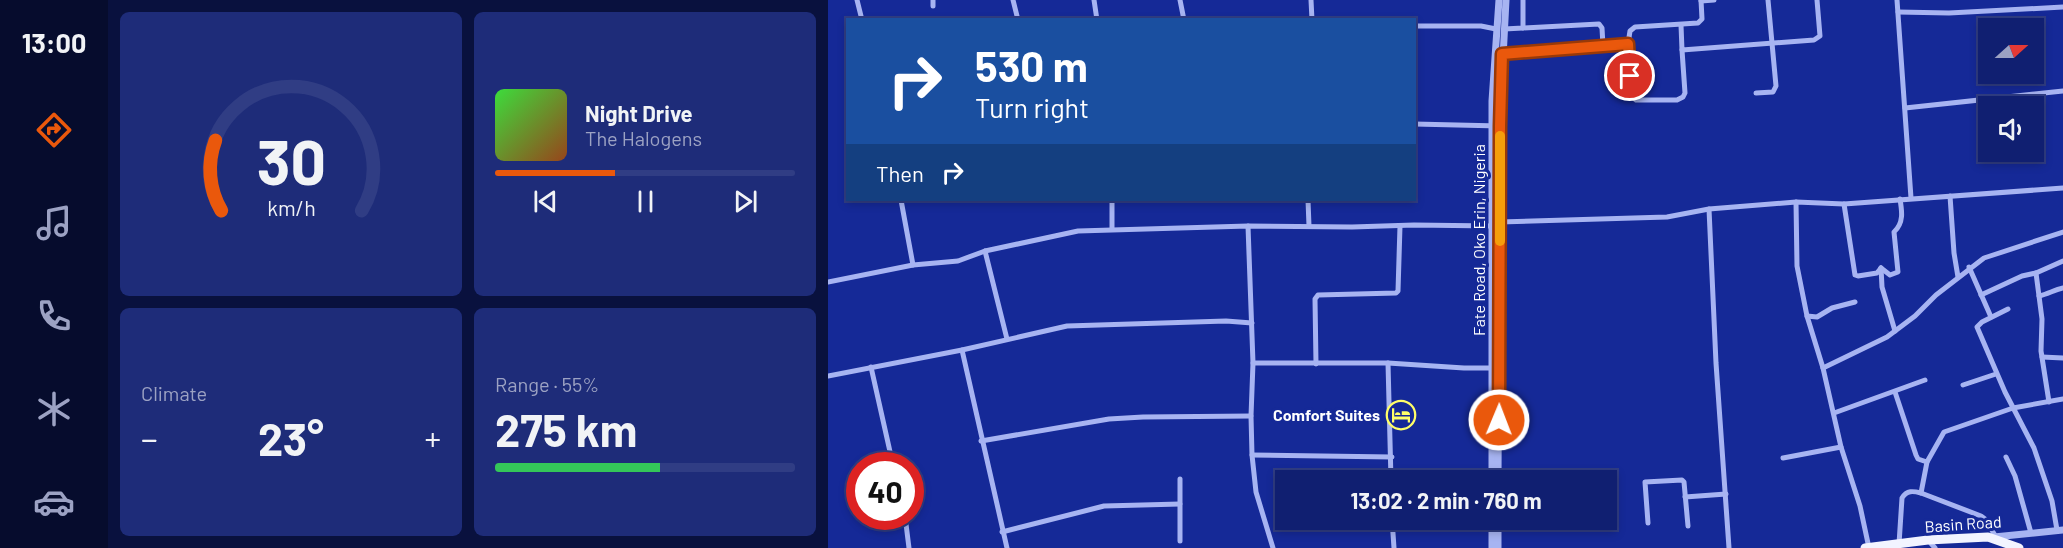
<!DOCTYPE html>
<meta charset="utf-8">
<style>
:root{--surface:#101f71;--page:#1e2c79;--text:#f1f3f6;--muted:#9ca2c3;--line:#303d84;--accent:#ea580c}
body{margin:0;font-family:Barlow,sans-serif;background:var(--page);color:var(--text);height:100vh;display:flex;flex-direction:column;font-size:22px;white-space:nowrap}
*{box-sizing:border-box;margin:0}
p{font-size:20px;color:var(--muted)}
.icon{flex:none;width:33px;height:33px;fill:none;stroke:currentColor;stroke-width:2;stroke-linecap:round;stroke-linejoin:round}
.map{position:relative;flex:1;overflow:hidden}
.sheet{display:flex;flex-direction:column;gap:12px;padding:12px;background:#09113e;width:720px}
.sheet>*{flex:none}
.top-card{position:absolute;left:18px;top:18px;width:570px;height:183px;border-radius:0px;box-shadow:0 3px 9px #0003,0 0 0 2px var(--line);background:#1a4fa0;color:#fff;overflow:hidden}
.needle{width:39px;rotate:69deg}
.fabs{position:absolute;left:1150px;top:18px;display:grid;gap:12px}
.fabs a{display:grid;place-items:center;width:66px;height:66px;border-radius:0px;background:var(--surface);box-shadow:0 3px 9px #0003,0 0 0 2px var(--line);font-size:30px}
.speed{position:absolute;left:18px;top:452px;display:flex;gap:12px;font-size:30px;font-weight:700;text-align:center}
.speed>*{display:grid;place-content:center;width:78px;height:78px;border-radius:50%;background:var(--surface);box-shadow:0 3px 9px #0003,0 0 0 2px var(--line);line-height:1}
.speed .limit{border:9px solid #d22;background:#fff;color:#111}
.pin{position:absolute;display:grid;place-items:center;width:51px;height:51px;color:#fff;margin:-26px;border:3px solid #fff;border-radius:50%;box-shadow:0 2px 6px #0007}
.me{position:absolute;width:66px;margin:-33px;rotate:1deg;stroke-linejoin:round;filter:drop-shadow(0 0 4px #0008)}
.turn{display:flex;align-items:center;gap:21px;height:126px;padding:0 30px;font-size:27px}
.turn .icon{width:78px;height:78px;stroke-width:2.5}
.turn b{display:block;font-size:42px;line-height:51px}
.then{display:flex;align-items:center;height:57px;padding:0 30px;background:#0003;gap:12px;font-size:22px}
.big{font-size:45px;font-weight:700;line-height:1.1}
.sheet .tile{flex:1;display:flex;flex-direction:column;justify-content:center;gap:9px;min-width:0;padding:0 21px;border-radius:9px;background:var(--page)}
.sheet .dial{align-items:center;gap:0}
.dial svg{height:156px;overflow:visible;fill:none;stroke:var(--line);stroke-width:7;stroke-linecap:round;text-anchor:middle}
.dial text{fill:var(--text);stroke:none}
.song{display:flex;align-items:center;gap:18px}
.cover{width:72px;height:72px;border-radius:9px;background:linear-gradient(135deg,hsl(120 70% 55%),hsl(20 70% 35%))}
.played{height:6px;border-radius:3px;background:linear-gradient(90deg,var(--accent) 40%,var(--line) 40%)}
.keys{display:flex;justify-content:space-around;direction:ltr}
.heat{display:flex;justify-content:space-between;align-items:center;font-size:33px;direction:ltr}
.charge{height:9px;border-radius:4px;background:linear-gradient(90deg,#34c759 55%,var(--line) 0)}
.sheet .tiles{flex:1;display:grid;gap:12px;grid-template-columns:repeat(2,1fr)}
.trip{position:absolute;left:447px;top:470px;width:342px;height:60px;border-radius:0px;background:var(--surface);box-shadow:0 3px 9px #0003,0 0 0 2px var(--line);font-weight:700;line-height:60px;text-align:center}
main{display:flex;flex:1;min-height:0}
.tab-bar{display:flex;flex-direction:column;width:108px;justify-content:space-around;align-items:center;background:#060c2d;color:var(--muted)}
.tab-bar .icon{width:42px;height:42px}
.tab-bar .active{color:var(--accent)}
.tab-bar b{font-size:27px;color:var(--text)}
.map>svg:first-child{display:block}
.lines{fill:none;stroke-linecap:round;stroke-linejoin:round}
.minor{stroke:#a7b4f2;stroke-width:5}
.tertiary{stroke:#a7b4f2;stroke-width:7}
.primary{stroke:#f2f4ff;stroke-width:9}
.route-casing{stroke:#983908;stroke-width:15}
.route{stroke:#ea580c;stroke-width:10}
.slow{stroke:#f59e0b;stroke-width:10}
.labels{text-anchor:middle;stroke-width:6;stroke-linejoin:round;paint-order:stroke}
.street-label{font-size:16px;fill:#fff;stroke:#152997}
.poi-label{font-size:16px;font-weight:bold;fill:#fff;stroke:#152997;text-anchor:end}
</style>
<main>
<nav class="tab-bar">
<b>13:00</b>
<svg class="icon active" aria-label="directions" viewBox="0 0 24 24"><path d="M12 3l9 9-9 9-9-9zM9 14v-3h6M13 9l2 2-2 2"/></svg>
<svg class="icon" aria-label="music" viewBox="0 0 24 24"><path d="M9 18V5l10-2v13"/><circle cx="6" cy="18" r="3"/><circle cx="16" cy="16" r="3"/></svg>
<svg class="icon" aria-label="phone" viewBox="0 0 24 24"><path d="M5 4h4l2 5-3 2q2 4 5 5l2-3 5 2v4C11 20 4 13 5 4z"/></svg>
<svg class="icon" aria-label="climate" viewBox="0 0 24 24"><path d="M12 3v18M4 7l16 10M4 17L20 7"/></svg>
<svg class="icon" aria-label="car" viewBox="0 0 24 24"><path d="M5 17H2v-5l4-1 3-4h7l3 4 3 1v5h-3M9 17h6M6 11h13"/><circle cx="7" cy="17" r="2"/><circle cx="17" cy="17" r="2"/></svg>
</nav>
<section class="sheet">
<div class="tiles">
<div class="tile dial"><svg viewBox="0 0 100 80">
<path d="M14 69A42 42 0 1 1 86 69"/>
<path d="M14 69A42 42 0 0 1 11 33" stroke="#ea580c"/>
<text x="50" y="56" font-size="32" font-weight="700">30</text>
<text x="50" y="72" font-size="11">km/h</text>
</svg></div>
<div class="tile">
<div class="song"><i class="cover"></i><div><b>Night Drive</b><p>The Halogens</p></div></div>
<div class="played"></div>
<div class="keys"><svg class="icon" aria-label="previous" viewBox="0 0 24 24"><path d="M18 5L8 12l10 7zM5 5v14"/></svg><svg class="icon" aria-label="pause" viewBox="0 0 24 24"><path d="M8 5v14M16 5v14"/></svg><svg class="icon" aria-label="next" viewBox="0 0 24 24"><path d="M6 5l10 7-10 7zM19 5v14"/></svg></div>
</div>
<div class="tile"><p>Climate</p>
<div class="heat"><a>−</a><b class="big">23°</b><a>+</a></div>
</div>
<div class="tile"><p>Range · 55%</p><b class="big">275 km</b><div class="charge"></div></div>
</div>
</section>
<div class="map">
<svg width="1235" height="548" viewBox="0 0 1235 548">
<rect width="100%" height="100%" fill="#152997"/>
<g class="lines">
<g class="minor">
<path d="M29 0 34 20"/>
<path d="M105 0V6"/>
<path d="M185 0 190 20"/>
<path d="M266 0 269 20"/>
<path d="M352 0 356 20"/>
<path d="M483 0 484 20"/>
<path d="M1069 0 1083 198"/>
<path d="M873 1 886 0"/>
<path d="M1070 12 1121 13 1235 7"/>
<path d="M853 25 854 50 986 40 992 36 989 0"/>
<path d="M586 26H653L668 29"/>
<path d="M695 28 771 24 774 28 775 46"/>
<path d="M676 29 695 28V0"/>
<path d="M800 44 803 96 808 100H849L855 97 857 93 854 50"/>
<path d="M674 54 800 44 802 31 807 27 870 23 874 19 873 0"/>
<path d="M928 93 945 92 948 86 940 0"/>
<path d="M1077 108 1235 91"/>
<path d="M586 124 672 126"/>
<path d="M1122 196 1126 253 1130 277"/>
<path d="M73 200 85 265"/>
<path d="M480 200 481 226"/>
<path d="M968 202 969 266 979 316 995 368 1013 447 1032 506 1041 548"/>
<path d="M1016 204 1027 275 1030 276 1049 273 1053 268"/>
<path d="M881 209 888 363 901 548"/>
<path d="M671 222 839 217 881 209 968 202 1016 204 1235 188"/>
<path d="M420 226 425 363 423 416 424 455 428 492 445 548"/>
<path d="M284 229V200"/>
<path d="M157 251 179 339"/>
<path d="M1141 267 1163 317"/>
<path d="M1053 268 1062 275 1070 272 1066 232C1076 223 1074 211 1072 199"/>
<path d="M1053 268 1054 287 1067 331"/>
<path d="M1208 273 1214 319 1213 351 1221 402"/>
<path d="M0 282 85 265 130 261 157 251 250 231 420 226 524 227 586 225 665 226"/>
<path d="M1153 295 1194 276 1208 273 1235 261"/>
<path d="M1211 296C1220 294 1226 290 1235 288"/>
<path d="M1180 309 1154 322 1149 327 1177 392 1206 448 1224 501 1229 530"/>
<path d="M979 316 989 317 1004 308 1027 302"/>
<path d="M134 350 179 548"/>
<path d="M1214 357 1235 358"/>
<path d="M425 363H560L636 368H666"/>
<path d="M560 363 563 480"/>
<path d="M488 364 487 299 490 295 568 293 570 291 572 226"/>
<path d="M43 367 65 465"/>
<path d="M995 368 1059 337 1087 316 1108 295 1156 258 1235 232"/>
<path d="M0 376 134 350 239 326 398 321 424 323"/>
<path d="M1135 385 1168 374"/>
<path d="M1067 392 1088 455 1090 459 1099 462"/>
<path d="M1006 413 1097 380"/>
<path d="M153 441 281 419 315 417 423 416"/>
<path d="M424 455 564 457"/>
<path d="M1178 457 1187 476 1203 533"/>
<path d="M955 458 1013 447"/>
<path d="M352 479V541"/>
<path d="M1093 493 1099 462 1116 432 1185 408 1235 399"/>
<path d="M857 497 898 494"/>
<path d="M77 516 81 548"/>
<path d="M564 519 566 548"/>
<path d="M820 523 817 482 854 480 856 482 860 526"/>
<path d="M174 532 276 506 352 504"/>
<path d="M1100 540 1107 548"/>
<path d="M1071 544 1074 498C1079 490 1085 491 1093 493L1153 516 1157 519 1168 537"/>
</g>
<g class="tertiary">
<path d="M664 480V101L671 0"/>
<path d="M670 480 672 116 678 0"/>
<path d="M670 519V548"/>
<path d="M1166 537 1235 530"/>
<path d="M664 548V519"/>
</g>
<path class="primary" d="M1037 548 1100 540 1160 537 1191 548"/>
</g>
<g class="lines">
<g class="route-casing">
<path id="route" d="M671 420 672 126 674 54 800 44 802 76"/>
</g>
<use href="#route" class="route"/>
<path class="slow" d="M672 241V136"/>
</g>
<defs>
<g id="hotel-ring" transform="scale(1.5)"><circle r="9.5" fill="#152997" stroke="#ffff68" stroke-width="1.5"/><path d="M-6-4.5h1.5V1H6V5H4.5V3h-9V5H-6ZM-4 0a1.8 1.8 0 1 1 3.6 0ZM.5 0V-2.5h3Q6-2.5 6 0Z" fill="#ffff68"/></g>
</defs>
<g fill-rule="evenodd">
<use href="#hotel-ring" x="573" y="415"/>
</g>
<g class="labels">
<g class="street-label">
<text transform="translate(651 240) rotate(-90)" y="6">Fate Road, Oko Erin, Nigeria</text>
<text transform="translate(1135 524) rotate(-4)" y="6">Basin Road</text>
</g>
<g class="poi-label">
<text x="552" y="421">Comfort Suites</text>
</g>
</g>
</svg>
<div class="fabs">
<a><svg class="needle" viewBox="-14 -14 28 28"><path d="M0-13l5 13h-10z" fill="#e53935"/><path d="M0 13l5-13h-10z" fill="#9ca2c3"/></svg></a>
<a><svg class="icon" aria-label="sound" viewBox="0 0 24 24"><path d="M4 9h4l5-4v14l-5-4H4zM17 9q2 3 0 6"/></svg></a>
</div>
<div class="speed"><div class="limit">40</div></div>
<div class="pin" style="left:802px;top:76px;background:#d93025"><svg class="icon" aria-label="arrive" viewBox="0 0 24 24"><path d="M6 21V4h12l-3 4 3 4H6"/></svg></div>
<svg class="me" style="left:671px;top:420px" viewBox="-20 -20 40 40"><circle r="17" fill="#ea580c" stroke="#fff" stroke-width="3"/><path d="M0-11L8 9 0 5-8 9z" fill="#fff"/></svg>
<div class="trip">13:02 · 2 min · 760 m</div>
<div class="top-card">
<div class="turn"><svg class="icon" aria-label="right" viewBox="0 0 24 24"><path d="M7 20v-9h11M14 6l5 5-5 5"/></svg><div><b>530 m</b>Turn right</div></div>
<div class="then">Then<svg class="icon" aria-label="right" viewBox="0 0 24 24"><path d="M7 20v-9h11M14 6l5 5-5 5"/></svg></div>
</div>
</div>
</main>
